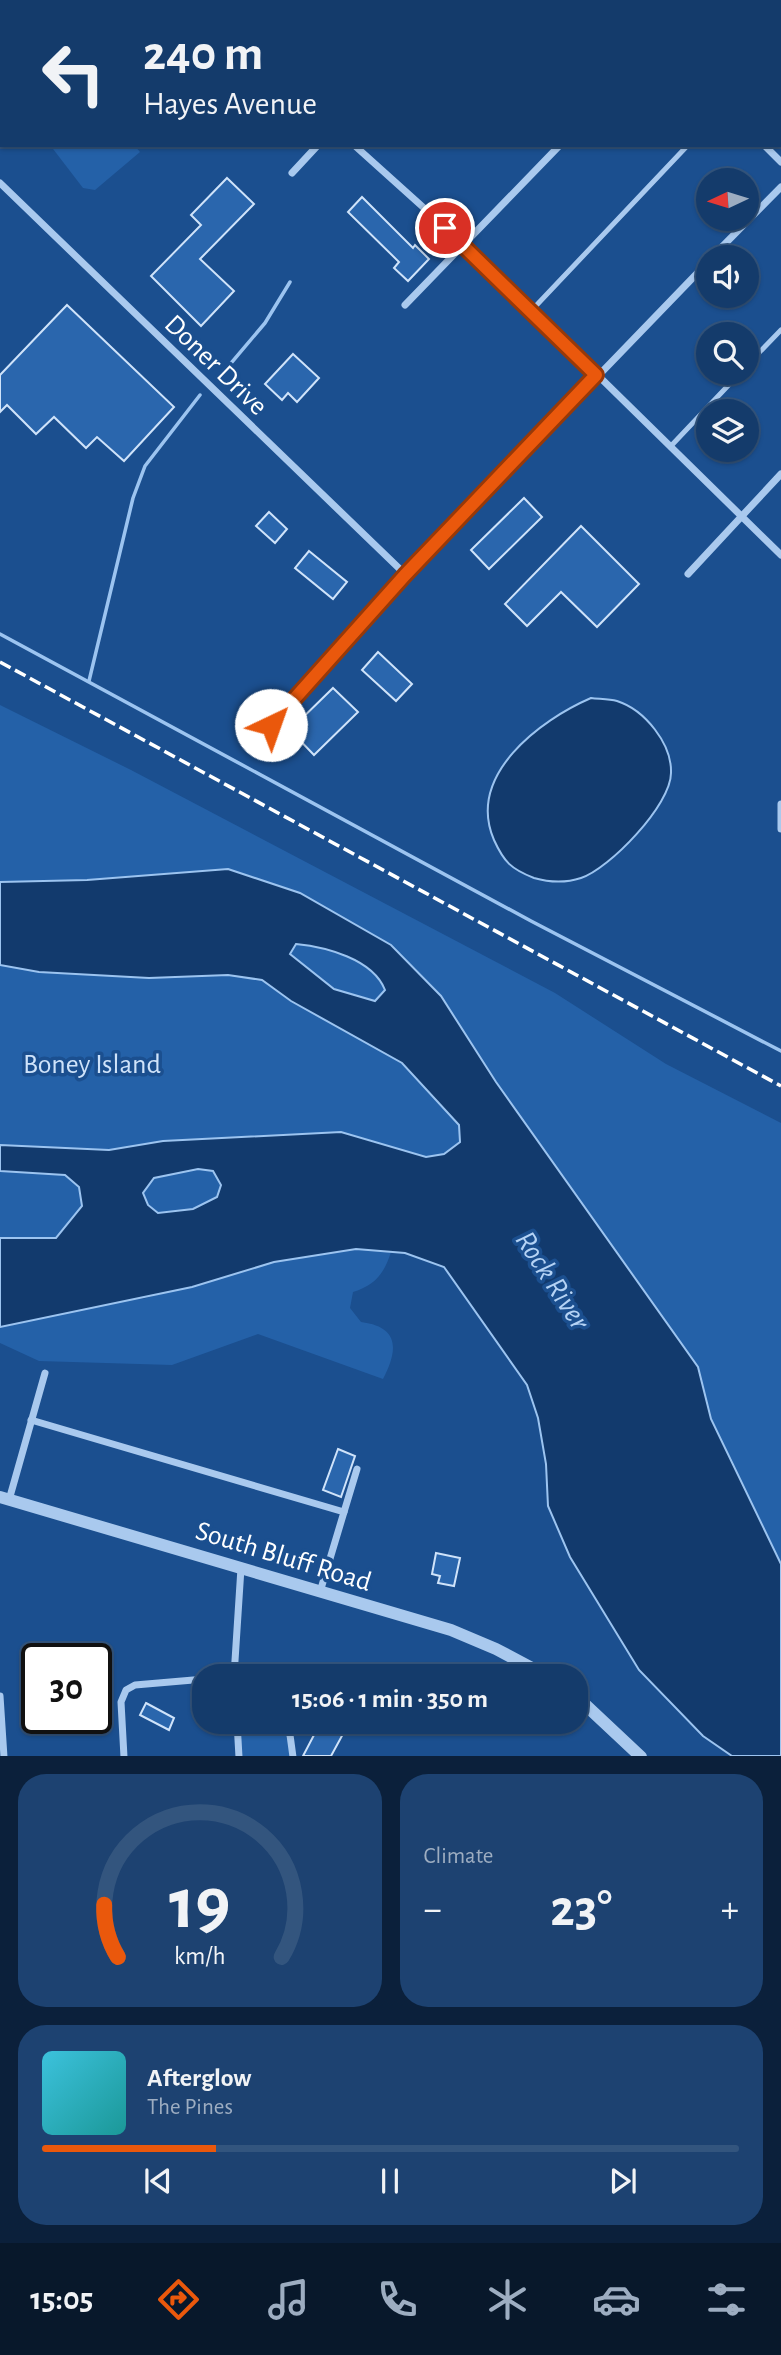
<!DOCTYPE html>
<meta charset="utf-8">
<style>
:root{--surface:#143b6b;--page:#1d4271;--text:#f1f3f6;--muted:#9dadc1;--line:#33557e;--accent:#ea580c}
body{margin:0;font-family:"Alegreya Sans",sans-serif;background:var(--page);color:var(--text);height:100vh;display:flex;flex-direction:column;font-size:26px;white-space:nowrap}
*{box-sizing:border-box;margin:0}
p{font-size:23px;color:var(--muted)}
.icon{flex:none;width:38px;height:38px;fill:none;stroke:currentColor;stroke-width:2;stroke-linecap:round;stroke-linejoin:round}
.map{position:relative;height:1756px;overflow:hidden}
.panel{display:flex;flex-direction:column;gap:18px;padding:18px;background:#0b203b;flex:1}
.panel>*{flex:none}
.guide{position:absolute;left:0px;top:0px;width:782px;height:147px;box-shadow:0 2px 5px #0004,0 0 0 2px var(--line);background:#143b6b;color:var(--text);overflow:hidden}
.needle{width:46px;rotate:266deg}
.fabs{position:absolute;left:696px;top:168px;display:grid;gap:14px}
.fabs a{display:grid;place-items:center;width:63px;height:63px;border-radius:50%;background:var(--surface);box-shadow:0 2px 5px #0004,0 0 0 2px var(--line);font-size:35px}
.speed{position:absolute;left:21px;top:1643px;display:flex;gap:14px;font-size:35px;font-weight:700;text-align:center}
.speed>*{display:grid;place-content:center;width:91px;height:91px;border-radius:50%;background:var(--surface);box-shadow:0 2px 5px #0004,0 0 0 2px var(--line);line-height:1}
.speed .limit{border:4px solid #111;border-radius:10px;background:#fff;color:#111}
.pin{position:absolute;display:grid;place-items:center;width:60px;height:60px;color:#fff;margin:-30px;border:4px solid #fff;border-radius:50%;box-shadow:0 2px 7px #0007}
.me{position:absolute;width:77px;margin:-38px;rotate:42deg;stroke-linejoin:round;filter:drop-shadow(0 0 5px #0008)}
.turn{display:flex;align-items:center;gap:24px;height:147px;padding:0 28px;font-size:32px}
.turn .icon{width:91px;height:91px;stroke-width:2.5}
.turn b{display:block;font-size:49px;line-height:60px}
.big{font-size:52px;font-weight:600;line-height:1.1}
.panel .tile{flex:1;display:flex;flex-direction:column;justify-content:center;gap:10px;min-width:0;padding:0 24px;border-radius:28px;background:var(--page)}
.panel .dial{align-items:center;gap:0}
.dial svg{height:182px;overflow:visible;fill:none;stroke:var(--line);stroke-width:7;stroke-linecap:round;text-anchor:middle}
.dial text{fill:var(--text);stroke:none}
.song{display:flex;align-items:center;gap:21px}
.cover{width:84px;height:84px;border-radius:10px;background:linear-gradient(135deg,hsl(190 70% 55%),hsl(180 70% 35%))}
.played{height:7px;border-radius:4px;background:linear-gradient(90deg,var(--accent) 25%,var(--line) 25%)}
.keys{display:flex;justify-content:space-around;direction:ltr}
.heat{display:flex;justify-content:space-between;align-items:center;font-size:38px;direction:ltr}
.panel .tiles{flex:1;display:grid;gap:18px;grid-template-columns:1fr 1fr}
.tile:last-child{grid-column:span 2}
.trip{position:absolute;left:192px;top:1664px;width:396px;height:70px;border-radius:28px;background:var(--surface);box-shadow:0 2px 5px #0004,0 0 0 2px var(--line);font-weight:600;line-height:70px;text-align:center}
.dock{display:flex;height:112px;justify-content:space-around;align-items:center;background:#08182b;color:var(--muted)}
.dock .icon{width:49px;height:49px}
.dock .current{color:var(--accent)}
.dock b{font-size:32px;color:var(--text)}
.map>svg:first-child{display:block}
.green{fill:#2461a8}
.water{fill:#123a6d;stroke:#9cc4f0;stroke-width:2;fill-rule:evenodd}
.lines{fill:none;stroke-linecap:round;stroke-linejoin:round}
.stream{stroke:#9cc4f0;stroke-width:3.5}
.building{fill:#2a66ad;stroke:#cfe3fa;stroke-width:2}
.service{stroke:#a9c9ee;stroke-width:5}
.minor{stroke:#a9c9ee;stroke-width:7}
.tertiary{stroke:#a9c9ee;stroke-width:12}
.rail{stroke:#fff;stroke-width:3.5;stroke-dasharray:12 5;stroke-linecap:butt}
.route-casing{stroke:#983908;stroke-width:18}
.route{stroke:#ea580c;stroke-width:12}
.labels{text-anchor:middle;stroke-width:7;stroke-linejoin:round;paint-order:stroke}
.street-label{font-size:28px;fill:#fff;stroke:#1b4f8f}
.park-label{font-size:28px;fill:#cfe3fa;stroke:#1b4f8f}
.water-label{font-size:30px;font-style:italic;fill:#b5d3f5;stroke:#1b4f8f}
</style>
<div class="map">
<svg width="781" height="1757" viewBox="0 0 781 1757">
<rect width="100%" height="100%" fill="#1b4f8f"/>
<g class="green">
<path d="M50 145H134L140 152 95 190 83 188Z"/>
<path d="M0 705 131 770 555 993 666 1064 781 1123V1564L711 1419 697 1367 496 1082 441 996 391 945 300 893 229 869 87 880 0 882Z"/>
<path d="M297 944C327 948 371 958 385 990L375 1001 334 989 290 954Z"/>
<path d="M0 965 39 972 149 978 228 975 262 980 291 1001 402 1063 459 1125 461 1142 444 1154 426 1157 340 1132 163 1141 109 1150 0 1145Z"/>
<path d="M198 1169 213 1171 221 1185 217 1197 193 1209 157 1213 148 1205 143 1193 154 1178Z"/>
<path d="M0 1171 65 1175 79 1187 82 1206 56 1238H0Z"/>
<path d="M356 1249 391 1252C384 1274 375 1285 353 1292L350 1308 361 1322C400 1327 398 1350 383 1379L258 1334 172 1365 39 1361 0 1343V1327L122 1300 143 1299 274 1262Z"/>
<path d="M237 1722H279L286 1730 293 1756H239Z"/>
</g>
<g class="water">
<path d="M591 698C599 699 609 699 617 701 645 710 672 744 671 773 671 805 609 869 581 878 566 883 548 882 534 878 511 869 504 862 494 840 466 775 540 720 591 698Z"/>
<path d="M228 869 300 893 391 945 441 996 496 1082 698 1367 711 1419 781 1564V1756H732L703 1736 639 1670 570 1557 548 1506 546 1464 538 1418 527 1385 444 1267 405 1253 356 1249 274 1262 192 1287 0 1327V1238H56L82 1206 79 1187 65 1175 0 1171V1145L109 1150 163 1141 341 1132 426 1157 444 1154 460 1142 459 1125 402 1063 291 1001 262 980 228 975 149 978 39 972 0 965V882L87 880ZM296 944C326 947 373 959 385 990L375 1001 334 989 290 954ZM198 1169 213 1171 221 1185 217 1197 193 1209 158 1213 148 1205 143 1193 154 1178Z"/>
</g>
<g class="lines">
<g class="stream">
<path d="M221 375 265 323 290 282"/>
<path d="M0 634 531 921 781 1051"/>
<path d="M89 681 133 498 145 466 200 395"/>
</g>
</g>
<g class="building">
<path d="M227 178 254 204 200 259 234 291 201 326 151 276 201 225 191 215Z"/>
<path d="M362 197 413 248 415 245 429 259 408 281 394 268 399 262 348 212Z"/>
<path d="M67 305 174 407 124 461 97 437 86 448 54 417 36 434 7 405 0 412V375Z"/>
<path d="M293 354 319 378 297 402 288 393 282 400 265 384Z"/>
<path d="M524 498 542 517 489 569 471 550Z"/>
<path d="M269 512 287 529 275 543 256 526Z"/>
<path d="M581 526 639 584 597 627 561 592 527 626 505 604Z"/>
<path d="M309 551 347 582 333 599 295 568Z"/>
<path d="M378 652 412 684 396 701 362 670Z"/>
<path d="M333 688 358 712 314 755 290 730Z"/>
<path d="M338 1449 355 1456 341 1497 323 1490Z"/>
<path d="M436 1553 460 1558 454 1586 438 1583 440 1576 432 1574Z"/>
<path d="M146 1703 174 1718 169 1730 140 1715Z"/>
<path d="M299 1722H321L343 1734 331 1756H303L314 1735 309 1733 311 1729Z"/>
</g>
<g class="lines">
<g class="service">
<path d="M302 2 303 0"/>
<path d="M780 49H781"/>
<path d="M531 311 688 145"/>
<path d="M747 365 781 330"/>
<path d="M670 447 740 373"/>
</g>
<g class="minor">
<path d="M613 0 615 2"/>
<path d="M456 2 457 0"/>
<path d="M699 2 701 0"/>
<path d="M354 145 464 244 781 555"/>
<path d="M764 145 781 162"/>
<path d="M292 173 318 145"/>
<path d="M0 183 406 575"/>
<path d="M712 257 781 187"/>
<path d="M405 305 560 145"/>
<path d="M688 574 781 474"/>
<path d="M271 725 406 575 709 261"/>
<path d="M781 804V829"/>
<path d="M31 1420 344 1512 320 1592"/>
<path d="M9 1500 45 1373"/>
<path d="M344 1512 357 1469"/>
<path d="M234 1676 241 1568"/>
<path d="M0 1696 4 1757"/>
<path d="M237 1722 239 1757"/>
<path d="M279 1722 290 1735 293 1757"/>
<path d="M124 1757 121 1702 126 1690 135 1685 205 1679"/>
</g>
<g class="tertiary">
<path d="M0 1497 451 1630 496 1649 547 1676"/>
<path d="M576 1696 641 1757"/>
</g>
<path class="rail" d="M0 662 781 1086"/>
</g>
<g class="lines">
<g class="route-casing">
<path id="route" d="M271 725 405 575 596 375 445 228"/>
</g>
<use href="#route" class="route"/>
</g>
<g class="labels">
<g class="street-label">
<text transform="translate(217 364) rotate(44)" y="10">Doner Drive</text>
<text transform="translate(284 1555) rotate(17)" y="10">South Bluff Road</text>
</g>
<g class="park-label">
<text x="92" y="1073">Boney Island</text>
</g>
<g class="water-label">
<text transform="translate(553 1280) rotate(57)" y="10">Rock River</text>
</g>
</g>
</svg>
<div class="fabs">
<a><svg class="needle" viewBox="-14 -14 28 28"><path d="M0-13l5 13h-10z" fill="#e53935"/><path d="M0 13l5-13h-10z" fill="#9dadc1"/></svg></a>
<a><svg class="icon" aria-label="sound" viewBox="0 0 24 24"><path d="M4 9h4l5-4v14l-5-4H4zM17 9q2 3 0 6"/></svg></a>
<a><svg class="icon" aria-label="search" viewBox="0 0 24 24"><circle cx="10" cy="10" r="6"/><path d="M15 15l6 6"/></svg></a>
<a><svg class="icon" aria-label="layers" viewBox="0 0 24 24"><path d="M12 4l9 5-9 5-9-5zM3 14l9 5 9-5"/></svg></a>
</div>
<div class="speed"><div class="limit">30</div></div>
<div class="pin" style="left:445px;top:228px;background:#d93025"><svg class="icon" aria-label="arrive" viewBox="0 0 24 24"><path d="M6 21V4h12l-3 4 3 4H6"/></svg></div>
<svg class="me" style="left:271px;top:725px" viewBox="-20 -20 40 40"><circle r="19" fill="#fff"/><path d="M0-13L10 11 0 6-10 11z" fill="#ea580c"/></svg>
<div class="trip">15:06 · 1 min · 350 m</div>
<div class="guide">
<div class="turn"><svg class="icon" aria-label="left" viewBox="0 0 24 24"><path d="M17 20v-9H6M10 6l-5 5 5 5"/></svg><div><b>240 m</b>Hayes Avenue</div></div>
</div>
</div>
<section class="panel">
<div class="tiles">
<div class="tile dial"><svg viewBox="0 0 100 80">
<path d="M14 69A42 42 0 1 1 86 69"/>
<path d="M14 69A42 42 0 0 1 8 46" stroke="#ea580c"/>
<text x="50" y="56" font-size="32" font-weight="700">19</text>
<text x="50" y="72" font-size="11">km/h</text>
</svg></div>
<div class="tile"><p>Climate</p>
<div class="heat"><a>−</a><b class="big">23°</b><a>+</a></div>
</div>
<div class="tile">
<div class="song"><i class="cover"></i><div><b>Afterglow</b><p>The Pines</p></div></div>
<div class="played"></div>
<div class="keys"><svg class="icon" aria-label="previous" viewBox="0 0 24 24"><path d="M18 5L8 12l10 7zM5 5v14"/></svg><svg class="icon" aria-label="pause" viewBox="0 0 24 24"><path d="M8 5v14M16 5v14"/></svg><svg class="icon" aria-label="next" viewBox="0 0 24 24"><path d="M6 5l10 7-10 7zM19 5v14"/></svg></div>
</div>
</div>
</section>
<nav class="dock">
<b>15:05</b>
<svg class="icon current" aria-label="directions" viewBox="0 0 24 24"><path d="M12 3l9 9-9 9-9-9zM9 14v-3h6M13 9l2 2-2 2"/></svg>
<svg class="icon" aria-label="music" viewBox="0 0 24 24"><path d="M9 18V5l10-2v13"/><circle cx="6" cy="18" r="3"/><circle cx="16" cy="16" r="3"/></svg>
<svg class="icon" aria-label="phone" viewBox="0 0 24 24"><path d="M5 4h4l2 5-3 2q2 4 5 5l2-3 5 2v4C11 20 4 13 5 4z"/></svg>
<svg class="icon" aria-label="climate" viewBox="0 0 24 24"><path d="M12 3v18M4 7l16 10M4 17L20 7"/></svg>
<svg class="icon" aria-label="car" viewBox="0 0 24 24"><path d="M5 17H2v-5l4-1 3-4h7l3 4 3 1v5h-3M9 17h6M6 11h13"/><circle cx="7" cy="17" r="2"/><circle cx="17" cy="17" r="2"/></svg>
<svg class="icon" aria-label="filters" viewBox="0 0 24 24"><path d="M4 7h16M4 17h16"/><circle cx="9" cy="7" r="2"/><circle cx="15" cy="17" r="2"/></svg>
</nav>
